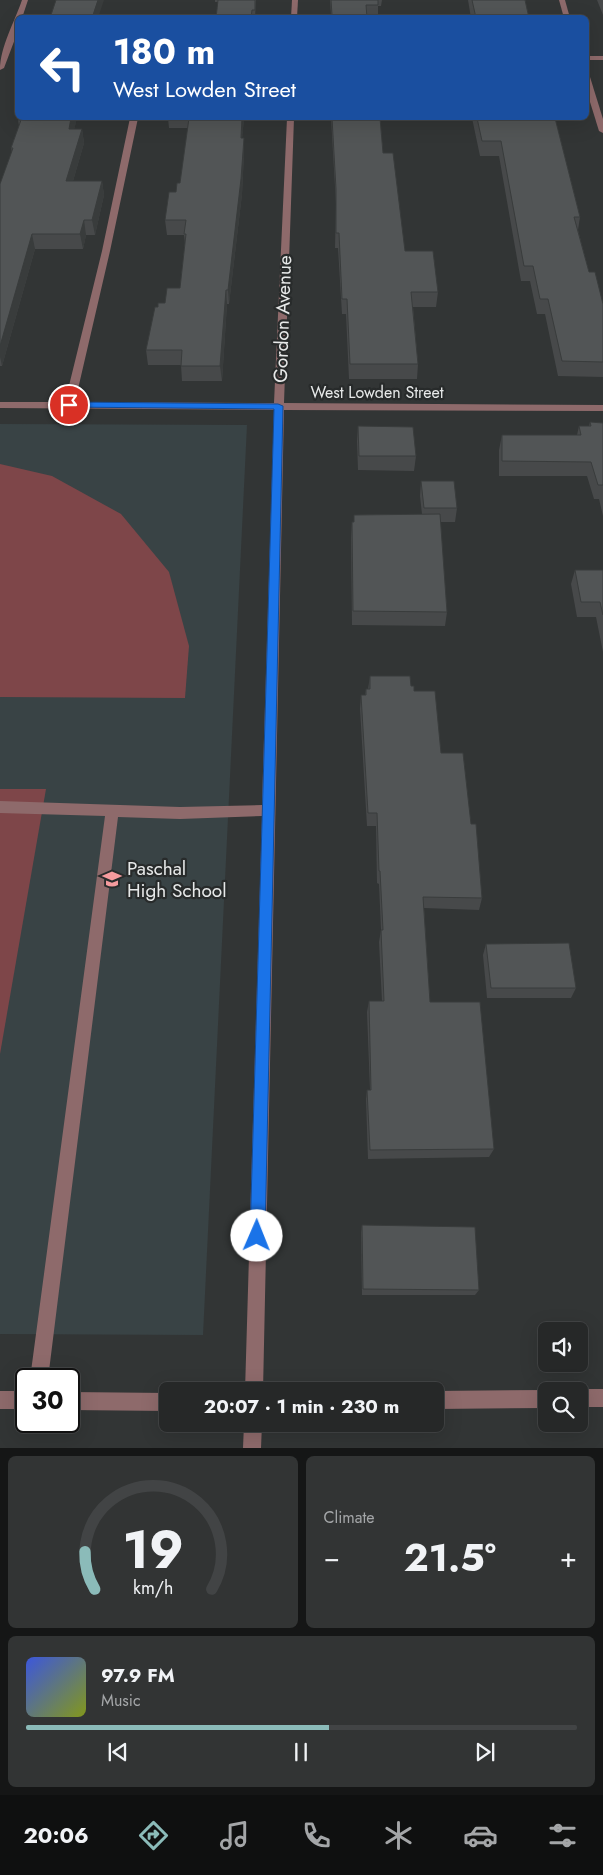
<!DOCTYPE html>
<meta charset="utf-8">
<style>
:root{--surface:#262828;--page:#323434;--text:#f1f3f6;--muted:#a4a6a8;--line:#424445;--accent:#8bbbb9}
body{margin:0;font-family:Jost,sans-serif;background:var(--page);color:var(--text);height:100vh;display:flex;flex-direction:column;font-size:19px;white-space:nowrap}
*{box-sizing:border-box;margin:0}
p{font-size:16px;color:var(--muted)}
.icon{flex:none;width:28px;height:28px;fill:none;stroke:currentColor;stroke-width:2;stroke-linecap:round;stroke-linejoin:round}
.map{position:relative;height:1448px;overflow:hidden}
.panel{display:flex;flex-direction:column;gap:8px;padding:8px;background:#151616;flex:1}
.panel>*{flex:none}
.top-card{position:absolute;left:15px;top:15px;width:574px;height:105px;border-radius:8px;box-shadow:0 5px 20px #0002,0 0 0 1px var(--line);background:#1a4fa0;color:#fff;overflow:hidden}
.controls{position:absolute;left:538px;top:1322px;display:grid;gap:10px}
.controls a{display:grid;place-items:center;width:50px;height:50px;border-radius:8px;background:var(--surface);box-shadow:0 5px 20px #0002,0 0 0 1px var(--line);font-size:25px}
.speed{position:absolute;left:15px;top:1368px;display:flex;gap:10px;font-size:25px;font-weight:700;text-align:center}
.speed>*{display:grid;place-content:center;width:65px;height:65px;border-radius:50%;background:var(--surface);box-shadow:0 5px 20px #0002,0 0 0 1px var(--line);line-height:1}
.speed .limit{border:2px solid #111;border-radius:8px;background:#fff;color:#111}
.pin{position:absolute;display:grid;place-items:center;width:42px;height:42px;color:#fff;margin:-21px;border:2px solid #fff;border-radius:50%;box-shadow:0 1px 5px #0007}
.me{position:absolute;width:55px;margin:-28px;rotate:1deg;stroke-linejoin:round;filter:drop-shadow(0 0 4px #0008)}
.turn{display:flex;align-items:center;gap:18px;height:105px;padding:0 15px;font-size:22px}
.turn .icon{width:65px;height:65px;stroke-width:2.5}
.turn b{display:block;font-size:35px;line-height:42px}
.big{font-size:38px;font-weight:700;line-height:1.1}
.panel .tile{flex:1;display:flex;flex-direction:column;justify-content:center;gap:8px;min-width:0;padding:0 18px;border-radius:8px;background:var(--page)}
.panel .dial{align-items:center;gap:0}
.dial svg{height:130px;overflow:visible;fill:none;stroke:var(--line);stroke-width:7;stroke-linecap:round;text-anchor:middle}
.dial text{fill:var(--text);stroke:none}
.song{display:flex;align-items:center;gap:15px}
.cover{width:60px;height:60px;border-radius:8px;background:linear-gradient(135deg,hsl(230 70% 55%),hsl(70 70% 35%))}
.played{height:5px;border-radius:2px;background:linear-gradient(90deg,var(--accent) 55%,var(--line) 55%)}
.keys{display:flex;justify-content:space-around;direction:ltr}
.heat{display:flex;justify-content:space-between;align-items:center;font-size:28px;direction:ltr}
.panel .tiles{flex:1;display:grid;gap:8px;grid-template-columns:1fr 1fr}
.tile:last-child{grid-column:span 2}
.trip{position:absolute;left:159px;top:1382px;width:285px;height:50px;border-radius:8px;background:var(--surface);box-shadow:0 5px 20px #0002,0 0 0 1px var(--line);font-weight:700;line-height:50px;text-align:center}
.tab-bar{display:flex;height:80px;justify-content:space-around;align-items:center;background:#0f1010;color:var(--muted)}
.tab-bar .icon{width:35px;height:35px}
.tab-bar .selected{color:var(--accent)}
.tab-bar b{font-size:22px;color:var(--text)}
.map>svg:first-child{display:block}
.built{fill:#394345}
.green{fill:#7e4649}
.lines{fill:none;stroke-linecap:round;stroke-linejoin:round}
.minor{fill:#8e6a6b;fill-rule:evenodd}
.wall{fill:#47494a}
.shaded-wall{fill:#393c3c}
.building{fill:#525556;stroke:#393c3c}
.route{fill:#1a73e8;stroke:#114b97}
.labels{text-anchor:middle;stroke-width:4.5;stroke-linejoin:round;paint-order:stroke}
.far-street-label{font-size:16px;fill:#e7e9e9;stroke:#282b2b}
.street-label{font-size:19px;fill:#e7e9e9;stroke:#282b2b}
.poi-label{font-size:19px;fill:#e7e9e9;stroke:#282b2b;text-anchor:start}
</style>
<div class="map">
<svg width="603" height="1448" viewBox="0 0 603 1448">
<rect width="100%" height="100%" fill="#323535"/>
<path class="built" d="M0 424 247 425 203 1335 0 1334Z"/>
<g class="green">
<path d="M0 464 52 476 121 514 169 572 189 646 185 698 0 697Z"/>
<path d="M0 789H46L0 1054Z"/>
</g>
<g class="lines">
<g class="minor">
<path d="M22 0H28L22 18H18V31L4 68 0 70C0 47 15 21 22 0Z"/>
<path d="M292 0H298L297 18H291Z"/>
<path d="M559 0H565L570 18H564Z"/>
<rect x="586" y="56" width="17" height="4"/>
<path d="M586 75 590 77 603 119V133L599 131 586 89Z"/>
<path d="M130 118H138L110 251 75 402 274 403 287 118H294L284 403 603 405V411L284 410 263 1391H245L262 816 180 819 118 817 48 1379H30L105 816 0 813V801L180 807 262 805 274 410 0 408V402H65L102 251Z"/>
<path d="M579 1389H603V1407H579V1391H573Z"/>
<path d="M546 1390 549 1391H546V1408L435 1409V1391Z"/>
<rect x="0" y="1391" width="26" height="18"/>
<path d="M69 1392 168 1393V1411L69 1410Z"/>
<path d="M244 1424H262L261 1448H243Z"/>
</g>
</g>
<g class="wall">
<path d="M215 0H256L255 18H216L218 2H215Z"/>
<path d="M330 0H382L381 6H378V18H330L331 15Z"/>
<path d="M468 0H525L529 18H471Z"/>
<path d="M597 0H603V15Z"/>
<path d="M19 118H77L74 129H82L84 143 73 181H102L104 195 95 235H86L83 249H35L2 366H0V184L12 152 11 148 19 126 18 120Z"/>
<path d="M168 118H244L242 138H244V153L242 194 229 304H227L222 381H182L181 365H148L146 350 158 307 165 303 180 288 185 244 184 235H167L165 220 180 183 188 128H169Z"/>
<path d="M331 118H380L383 153 405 251 438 292 436 307H413L418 364 417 379H349L346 314H342L338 248H335L336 204Z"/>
<path d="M472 118H555L580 217 578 230 589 272 603 304V377L558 376 545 314H537L530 281H521L499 156H480Z"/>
<path d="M590 422 603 423V516L599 499H594L587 476H499V450L502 435H577L579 426H589Z"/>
<path d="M358 426 416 456 414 471 358 470 357 441Z"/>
<path d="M421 481 457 508 455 522H440L447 612 445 626 352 625 351 537 352 522H354V515L422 514 420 496Z"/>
<path d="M575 570H603V652L596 617H577L571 584Z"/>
<path d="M370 676 411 686 414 691 471 824 482 898 479 910 424 908 430 1002 494 1149 489 1157 368 1159 366 1099 367 1090H370L367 1012 369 1001H382L379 942 381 930 379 884 377 883 376 826H367L360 709 361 695H365L366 689H368Z"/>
<path d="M486 944 576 988 571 998H487L483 955Z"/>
<path d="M362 1225 479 1290 475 1295H362L361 1232Z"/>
</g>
<g class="shaded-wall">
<path d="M98 0H104L98 18H92Z"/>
<path d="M71 118H77L71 143 69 129Z"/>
<path d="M242 118H244L241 153V138Z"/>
<path d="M82 129 84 143 69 195 66 181Z"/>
<path d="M244 138V153L242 194 229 304 228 290Z"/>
<path d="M102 181 104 195 95 235 92 220Z"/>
<path d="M84 220 86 235 83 249 80 234Z"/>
<path d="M32 234 35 249 2 366 0 357V346Z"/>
<path d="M226 290 227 304 222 381 220 366Z"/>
</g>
<g class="building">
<path d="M56 0H98L92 18H50Z"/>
<path d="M218 0H255V10H252L251 18H216Z"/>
<path d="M331 0H378V5H366L367 18H330V15H332Z"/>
<path d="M472 0H525L529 18H476Z"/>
<path d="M19 118H71L69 129H82L66 181H102L92 220H84L80 234H32L0 346V184L13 148H11L21 120H18Z"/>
<path d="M189 118H242L241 138H244L241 179 228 290H226L220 366H181L182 350H146L155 307H158V303H165L167 288H180L186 234H184L186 220H165L169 192H176L177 183H180Z"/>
<path d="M332 118H380L383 153H393L405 251H433L438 292H411L418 364H350L347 299H342L339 233H336V189Z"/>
<path d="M477 118H555L580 217H574L589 272H595L603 304V362L562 361 548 299H540L533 266H524L501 141H482Z"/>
<path d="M590 422 603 423V485H598L591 462 502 461V435H581L579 426H591Z"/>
<path d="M358 426 413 427 416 456H359Z"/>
<path d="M421 481H454L457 508H424Z"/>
<path d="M440 514 447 612 353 611 352 522H354V515Z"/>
<path d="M575 570H603V615L600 602H581Z"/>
<path d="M370 676H410L411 686H414V691H435L441 753H463L471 824H476L482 898 423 897 430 1002H480L494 1149 370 1150 367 1090H371L369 1001H384L381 930H383L380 871H379L377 813H368L361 695H366V689H370Z"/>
<path d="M569 943 576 988H491L486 944Z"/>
<path d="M362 1225 475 1227 479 1290 363 1289Z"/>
</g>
<path class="route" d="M69 402 278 404 283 406 265 1236 263 1242 257 1244 252 1242 250 1236 274 409 66 407V403Z"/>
<defs>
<g id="school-bare" transform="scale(1.5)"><path d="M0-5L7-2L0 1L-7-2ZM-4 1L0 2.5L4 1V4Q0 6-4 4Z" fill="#f59b9e" stroke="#282b2b" stroke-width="2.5" paint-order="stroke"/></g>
</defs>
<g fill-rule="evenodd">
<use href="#school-bare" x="112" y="879"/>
</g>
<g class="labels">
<g class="far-street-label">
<text x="377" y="398">West Lowden Street</text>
</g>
<g class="street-label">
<text transform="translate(282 319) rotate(-88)" y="7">Gordon Avenue</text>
</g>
<g class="poi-label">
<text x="127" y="875">Paschal<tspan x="127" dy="22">High School</tspan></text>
</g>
</g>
</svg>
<div class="controls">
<a><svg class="icon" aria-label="sound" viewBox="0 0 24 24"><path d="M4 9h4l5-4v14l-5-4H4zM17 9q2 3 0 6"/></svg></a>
<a><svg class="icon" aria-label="search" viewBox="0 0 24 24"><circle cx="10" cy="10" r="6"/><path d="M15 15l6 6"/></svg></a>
</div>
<div class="speed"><div class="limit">30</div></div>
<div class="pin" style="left:69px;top:405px;background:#d93025"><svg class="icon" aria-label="arrive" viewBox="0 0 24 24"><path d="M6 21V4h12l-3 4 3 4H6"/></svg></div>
<svg class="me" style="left:257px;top:1236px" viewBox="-20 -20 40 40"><circle r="19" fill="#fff"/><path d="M0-13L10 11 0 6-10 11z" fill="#1a73e8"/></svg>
<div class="trip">20:07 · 1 min · 230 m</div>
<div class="top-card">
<div class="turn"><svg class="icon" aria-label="left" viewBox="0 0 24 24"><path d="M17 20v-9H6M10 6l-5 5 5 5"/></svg><div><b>180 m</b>West Lowden Street</div></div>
</div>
</div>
<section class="panel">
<div class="tiles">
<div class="tile dial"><svg viewBox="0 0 100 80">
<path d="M14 69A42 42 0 1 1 86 69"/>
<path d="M14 69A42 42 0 0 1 8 46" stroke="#8bbbb9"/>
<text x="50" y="56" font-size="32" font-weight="700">19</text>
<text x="50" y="72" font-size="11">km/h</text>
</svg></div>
<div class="tile"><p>Climate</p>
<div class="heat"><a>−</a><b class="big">21.5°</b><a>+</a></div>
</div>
<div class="tile">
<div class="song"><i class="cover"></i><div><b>97.9 FM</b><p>Music</p></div></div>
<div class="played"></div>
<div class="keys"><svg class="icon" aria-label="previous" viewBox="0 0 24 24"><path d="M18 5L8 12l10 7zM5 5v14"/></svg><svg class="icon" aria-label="pause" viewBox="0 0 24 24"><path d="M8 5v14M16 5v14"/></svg><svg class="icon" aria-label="next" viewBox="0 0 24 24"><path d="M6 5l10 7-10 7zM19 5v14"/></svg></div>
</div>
</div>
</section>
<nav class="tab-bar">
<b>20:06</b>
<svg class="icon selected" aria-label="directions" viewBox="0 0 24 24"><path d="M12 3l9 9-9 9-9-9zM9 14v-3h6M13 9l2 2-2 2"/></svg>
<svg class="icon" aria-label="music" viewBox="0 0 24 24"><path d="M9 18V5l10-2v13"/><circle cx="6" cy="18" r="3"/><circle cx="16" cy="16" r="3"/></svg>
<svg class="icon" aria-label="phone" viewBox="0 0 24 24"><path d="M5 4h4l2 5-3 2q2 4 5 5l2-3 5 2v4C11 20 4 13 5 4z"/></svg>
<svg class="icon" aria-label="climate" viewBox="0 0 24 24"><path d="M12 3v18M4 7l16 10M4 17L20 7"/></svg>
<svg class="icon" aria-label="car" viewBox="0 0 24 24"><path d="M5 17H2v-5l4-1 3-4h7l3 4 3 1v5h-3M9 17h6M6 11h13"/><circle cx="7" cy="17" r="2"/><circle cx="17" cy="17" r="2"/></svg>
<svg class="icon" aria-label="filters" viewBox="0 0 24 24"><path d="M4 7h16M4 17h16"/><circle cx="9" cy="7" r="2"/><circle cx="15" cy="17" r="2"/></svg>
</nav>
